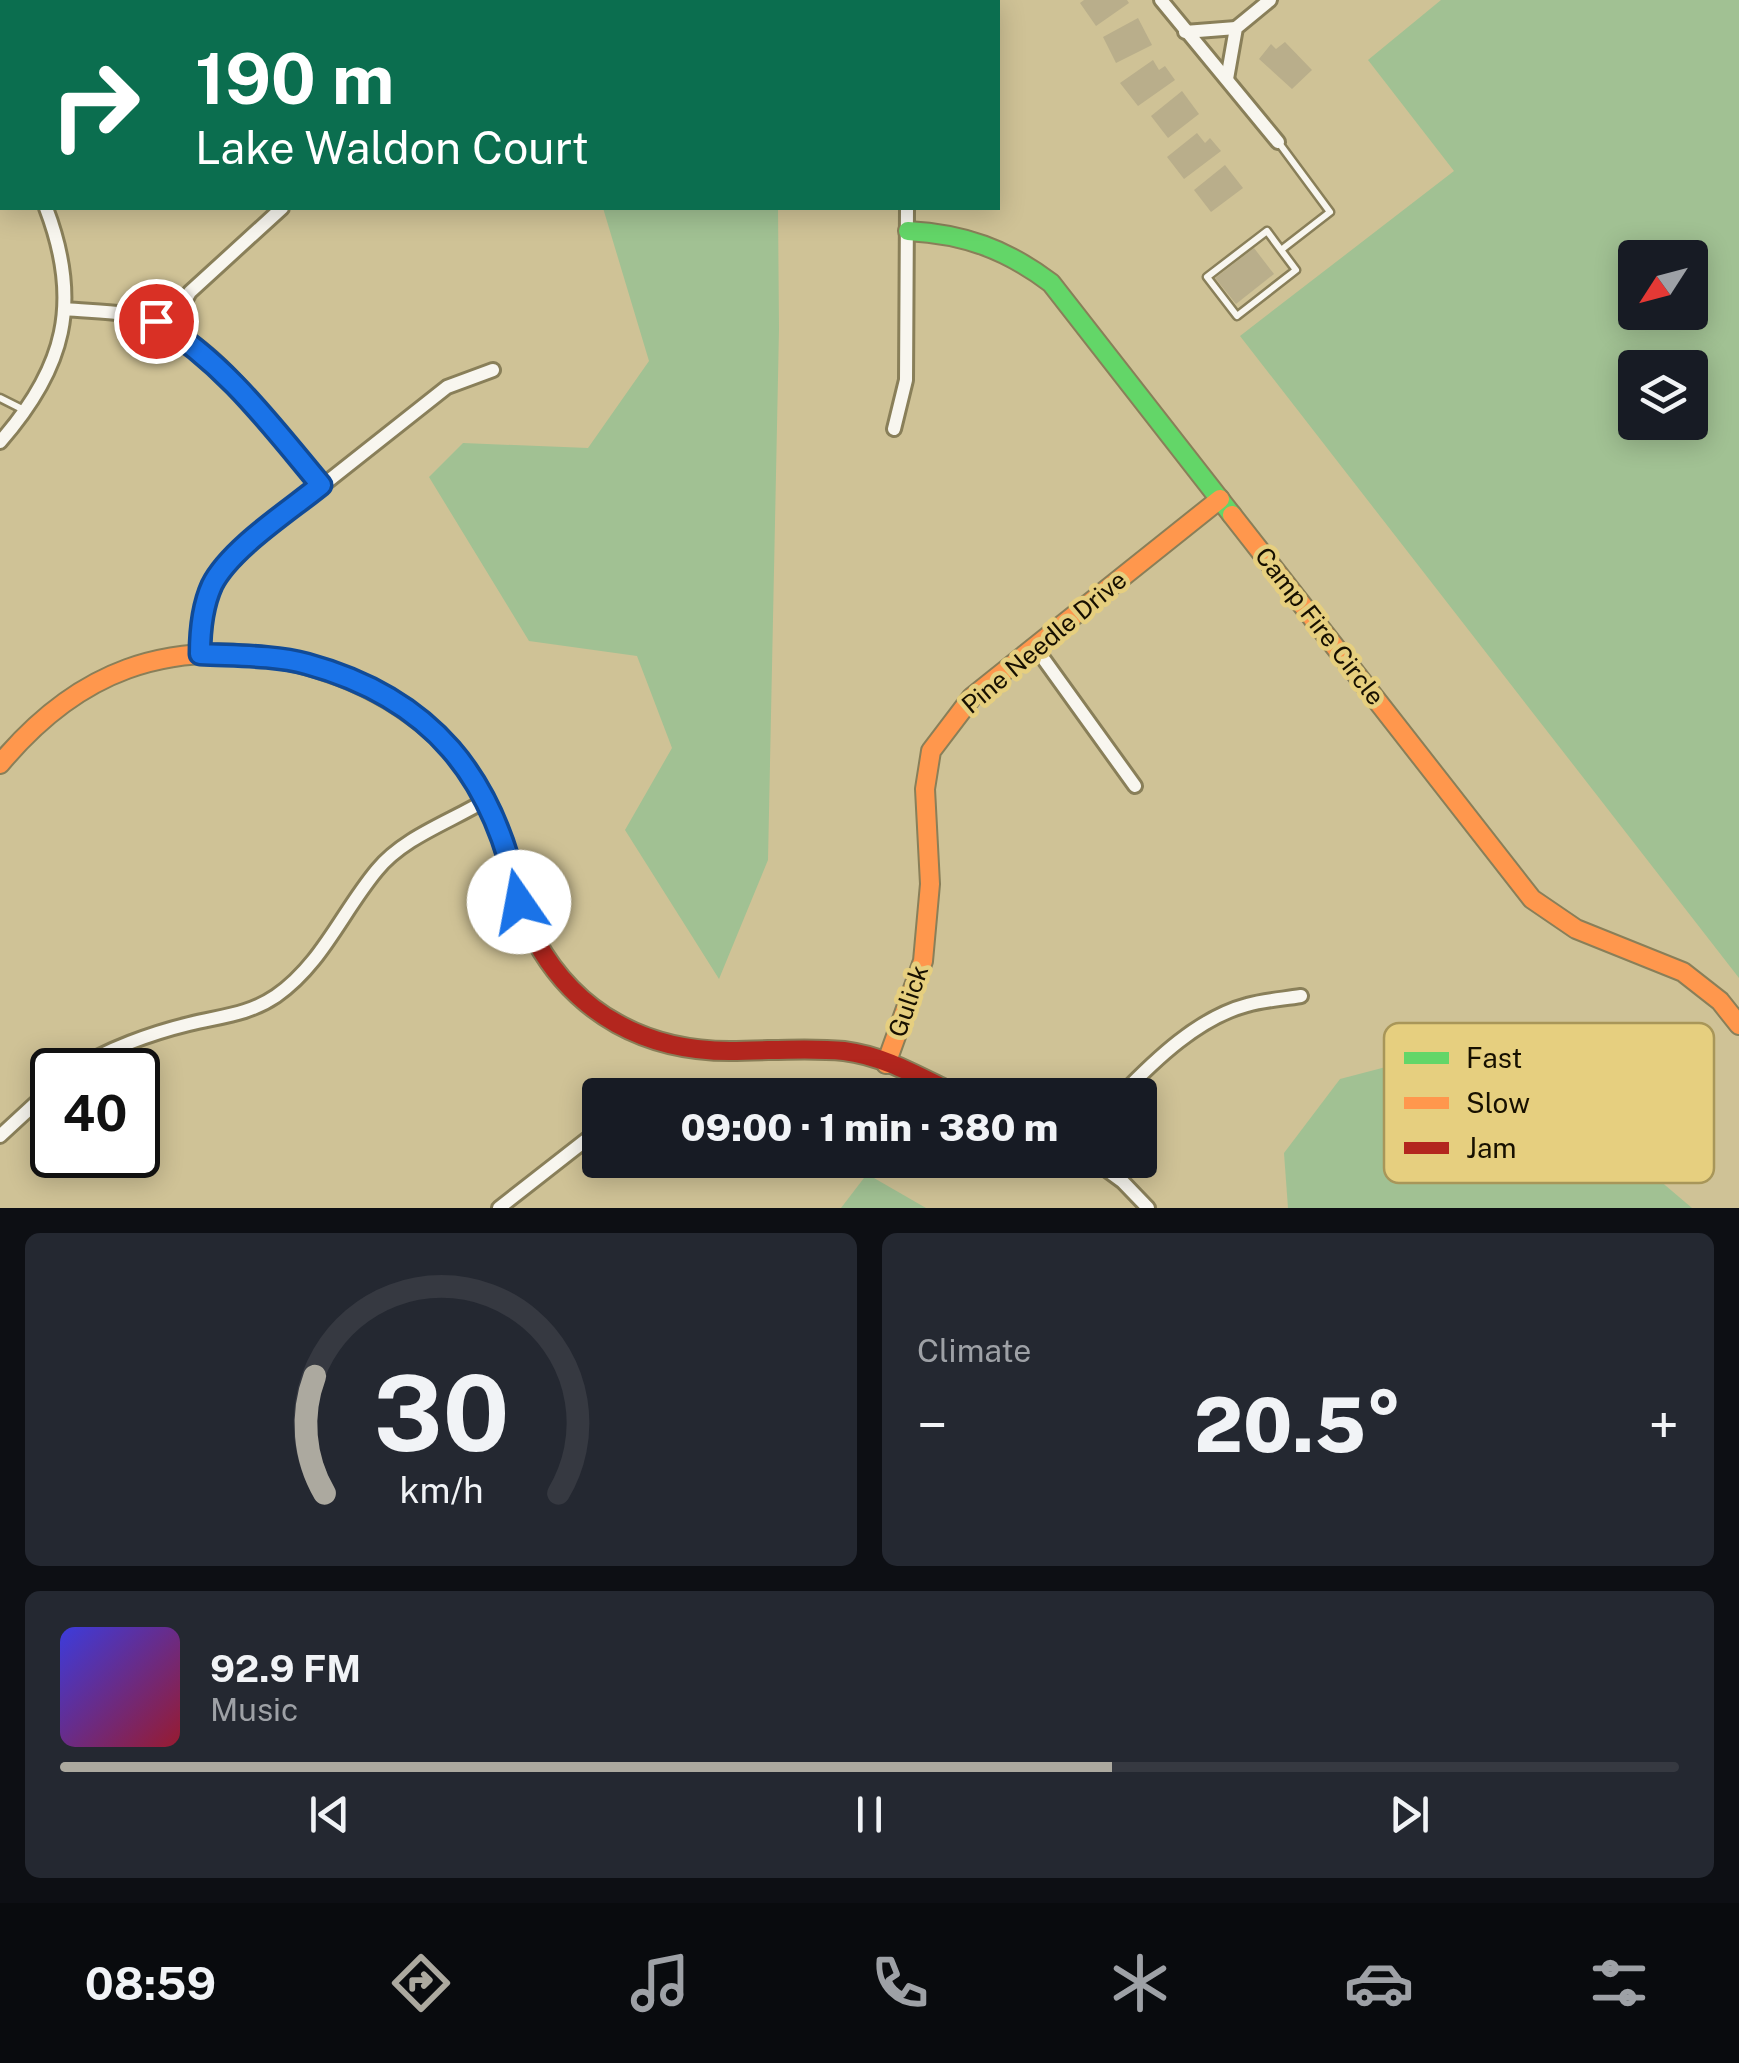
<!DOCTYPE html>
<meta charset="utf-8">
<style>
:root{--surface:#171b24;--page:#242831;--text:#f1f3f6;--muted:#9ea1a6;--line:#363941;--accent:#aca99f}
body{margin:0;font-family:"Public Sans",sans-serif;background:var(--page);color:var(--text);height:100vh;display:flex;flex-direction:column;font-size:38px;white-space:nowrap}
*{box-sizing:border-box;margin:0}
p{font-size:32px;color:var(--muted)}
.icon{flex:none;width:55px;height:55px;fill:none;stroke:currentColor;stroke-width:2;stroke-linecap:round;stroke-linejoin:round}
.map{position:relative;height:1208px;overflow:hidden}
.sheet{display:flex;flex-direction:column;gap:25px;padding:25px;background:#0d0f14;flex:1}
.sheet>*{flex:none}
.hud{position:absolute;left:0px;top:0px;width:1000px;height:210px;box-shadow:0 5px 25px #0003;background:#0b6e4f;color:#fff;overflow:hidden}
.needle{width:65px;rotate:234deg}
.fabs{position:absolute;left:1618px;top:240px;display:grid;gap:20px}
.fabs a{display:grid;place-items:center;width:90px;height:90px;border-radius:10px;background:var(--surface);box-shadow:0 5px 25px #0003;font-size:50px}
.speed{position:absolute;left:30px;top:1048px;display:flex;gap:20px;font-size:50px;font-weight:700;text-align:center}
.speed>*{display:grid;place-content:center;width:130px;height:130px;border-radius:50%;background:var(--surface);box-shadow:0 5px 25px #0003;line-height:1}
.speed .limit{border:5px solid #111;border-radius:15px;background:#fff;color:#111}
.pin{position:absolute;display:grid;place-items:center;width:85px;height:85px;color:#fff;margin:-42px;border:5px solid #fff;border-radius:50%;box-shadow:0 2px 10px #0007}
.me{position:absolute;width:110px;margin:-55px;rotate:348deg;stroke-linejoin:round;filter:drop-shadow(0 0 8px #0008)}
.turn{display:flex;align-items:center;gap:35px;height:210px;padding:0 30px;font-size:45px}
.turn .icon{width:130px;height:130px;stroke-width:2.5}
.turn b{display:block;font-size:70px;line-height:85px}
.big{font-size:75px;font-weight:800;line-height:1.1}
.sheet .card{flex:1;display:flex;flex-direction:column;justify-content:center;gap:15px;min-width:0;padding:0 35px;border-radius:15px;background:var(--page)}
.sheet .dial{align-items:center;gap:0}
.dial svg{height:260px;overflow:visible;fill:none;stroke:var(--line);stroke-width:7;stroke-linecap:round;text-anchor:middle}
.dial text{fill:var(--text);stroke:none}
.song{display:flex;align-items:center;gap:30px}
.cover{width:120px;height:120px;border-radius:15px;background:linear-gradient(135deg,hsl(240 70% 55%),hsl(350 70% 35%))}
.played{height:10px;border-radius:5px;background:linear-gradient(90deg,var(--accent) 65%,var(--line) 65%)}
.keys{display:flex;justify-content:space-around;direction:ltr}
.heat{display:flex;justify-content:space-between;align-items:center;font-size:55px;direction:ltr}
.sheet .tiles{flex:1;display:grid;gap:25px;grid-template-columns:1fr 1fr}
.card:last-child{grid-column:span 2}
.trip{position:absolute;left:582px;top:1078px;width:575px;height:100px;border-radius:10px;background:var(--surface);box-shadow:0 5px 25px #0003;font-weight:800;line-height:100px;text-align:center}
.tabs{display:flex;height:160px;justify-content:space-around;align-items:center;background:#090b0e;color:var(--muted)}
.tabs .icon{width:70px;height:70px}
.tabs .on{color:var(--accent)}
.tabs b{font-size:45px;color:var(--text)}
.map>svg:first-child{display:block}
.green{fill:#a1c193;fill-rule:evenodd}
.building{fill:#b9ae8b}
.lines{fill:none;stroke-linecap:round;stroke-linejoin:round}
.lane-casing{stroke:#897f59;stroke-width:11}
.street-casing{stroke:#897f59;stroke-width:18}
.fast-casing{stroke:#897f59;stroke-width:22}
.slow-casing{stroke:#897f59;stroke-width:22}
.jam-casing{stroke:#897f59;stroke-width:22}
.lane{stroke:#f8f6ef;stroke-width:6}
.street{stroke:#f8f6ef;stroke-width:12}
.fast{stroke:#63d668;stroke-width:18}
.slow{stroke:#ff974d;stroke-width:18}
.jam{stroke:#b3261e;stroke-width:18}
.route-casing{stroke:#114b97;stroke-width:25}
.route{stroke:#1a73e8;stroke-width:18}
.labels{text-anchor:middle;stroke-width:9;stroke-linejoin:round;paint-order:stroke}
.street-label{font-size:25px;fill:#171000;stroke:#e6cf7f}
.key{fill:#e6cf7f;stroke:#a89659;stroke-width:2.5}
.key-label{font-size:28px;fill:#171000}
</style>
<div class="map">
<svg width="1739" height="1208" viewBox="0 0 1739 1208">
<rect width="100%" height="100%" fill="#cfc296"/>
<g class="green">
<path d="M1441 0H1739V978L1240 336 1454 171 1368 60ZM1635 258H1690V312H1635ZM1635 368H1690V422H1635Z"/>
<path d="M603 208H778L779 329 768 860 719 979 625 830 672 748 637 656 529 641 429 477 463 443 588 448 649 361Z"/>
<path d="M1493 1039 1692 1208H1288L1284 1153 1340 1079Z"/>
<path d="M867 1174 926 1208H841Z"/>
</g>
<g class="building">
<path d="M1084 0H1127L1129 3 1096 26 1080 3Z"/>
<path d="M1138 18 1152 45 1116 63 1103 37Z"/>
<path d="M1285 42 1312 70 1292 89 1259 59 1271 44 1276 49Z"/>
<path d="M1153 60 1159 70 1165 66 1175 80 1138 106 1120 83Z"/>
<path d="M1182 91 1199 114 1168 138 1151 116Z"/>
<path d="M1197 133 1205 143 1210 138 1221 151 1184 179 1167 157Z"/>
<path d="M1225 165 1243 188 1211 212 1194 190Z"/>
<path d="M1254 248 1274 274 1236 304 1215 278Z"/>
</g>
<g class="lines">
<g class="lane-casing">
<g id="lane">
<path d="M1279 143 1330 212 1281 250 1267 231 1207 277 1237 316 1296 270 1281 250"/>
<path d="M0 195H2"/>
<path d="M0 398 26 411"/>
</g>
</g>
<g class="street-casing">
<g id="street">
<path d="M425 0V2"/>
<path d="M1161 0 1278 142"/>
<path d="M919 2 921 0"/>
<path d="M1185 32 1236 28"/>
<path d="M1227 79 1236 28 1270 0"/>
<path d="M0 140 2 143"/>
<path d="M65 309C94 312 129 311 157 322 222 348 277 432 321 485"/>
<path d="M169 329 190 292 282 208"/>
<path d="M894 429 906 380 907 208"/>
<path d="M0 442C65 368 82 302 46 208"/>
<path d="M1035 647 1135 786"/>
<path d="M200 654 201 620 213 583 251 542 447 387 493 370"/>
<path d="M75 1070C107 1049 152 1033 189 1024 221 1016 248 1015 276 996 322 964 342 912 377 870 404 837 450 822 486 800"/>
<path d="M1121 1095C1155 1060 1198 1018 1247 1005 1264 1000 1283 999 1301 996"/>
<path d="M0 1136 52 1088"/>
<path d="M1093 1160 1123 1182 1148 1208"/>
<path d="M499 1208 600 1129"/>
</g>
</g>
<g class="fast-casing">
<path id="fast" d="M908 231C964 234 1006 249 1051 283L1232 515"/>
</g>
<g class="slow-casing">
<g id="slow">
<path d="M1232 515 1532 899 1576 929 1683 972 1720 1001 1739 1025"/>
<path d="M0 764C35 722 75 688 127 669 257 622 442 685 494 819"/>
<path d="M886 1064 923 961 930 884 925 789 931 751 972 697 1220 499"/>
</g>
</g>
<g class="jam-casing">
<path id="jam" d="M494 819C510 859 515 903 536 941 577 1015 647 1051 730 1051 768 1051 806 1047 844 1051 885 1056 921 1078 957 1095"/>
</g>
<use href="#lane" class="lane"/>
<use href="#street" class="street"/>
<use href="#fast" class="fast"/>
<use href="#slow" class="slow"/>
<use href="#jam" class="jam"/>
</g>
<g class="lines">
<g class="route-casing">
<path id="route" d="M156 321C225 363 270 424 321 485 289 511 230 549 212 585 202 607 200 630 200 654 235 656 274 655 307 664 432 698 495 778 519 902"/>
</g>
<use href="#route" class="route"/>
</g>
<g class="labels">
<g class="street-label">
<text transform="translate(1320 626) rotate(52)" y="9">Camp Fire Circle</text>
<text transform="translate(1044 642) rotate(-40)" y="9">Pine Needle Drive</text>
<text transform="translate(908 1001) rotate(-71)" y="9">Gulick</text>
</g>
</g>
<rect x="1384" y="1023" width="330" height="160" rx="15" class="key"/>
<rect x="1404" y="1052" width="45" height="12" fill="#63d668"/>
<rect x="1404" y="1097" width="45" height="12" fill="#ff974d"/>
<rect x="1404" y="1142" width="45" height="12" fill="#b3261e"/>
<g class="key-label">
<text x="1466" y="1068">Fast</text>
<text x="1466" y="1113">Slow</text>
<text x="1466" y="1158">Jam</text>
</g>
</svg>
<div class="fabs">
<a><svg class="needle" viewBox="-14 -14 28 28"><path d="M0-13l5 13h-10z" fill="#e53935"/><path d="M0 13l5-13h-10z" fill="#9ea1a6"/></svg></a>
<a><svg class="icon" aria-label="layers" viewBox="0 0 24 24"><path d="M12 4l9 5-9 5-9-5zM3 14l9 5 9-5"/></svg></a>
</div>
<div class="speed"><div class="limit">40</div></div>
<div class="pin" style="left:156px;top:321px;background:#d93025"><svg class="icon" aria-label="arrive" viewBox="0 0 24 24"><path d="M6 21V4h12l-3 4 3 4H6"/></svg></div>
<svg class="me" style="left:519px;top:902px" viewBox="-20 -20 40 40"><circle r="19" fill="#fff"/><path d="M0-13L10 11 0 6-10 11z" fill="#1a73e8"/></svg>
<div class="trip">09:00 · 1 min · 380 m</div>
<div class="hud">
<div class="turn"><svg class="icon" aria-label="right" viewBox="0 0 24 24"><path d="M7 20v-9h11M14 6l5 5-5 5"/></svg><div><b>190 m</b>Lake Waldon Court</div></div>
</div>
</div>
<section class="sheet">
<div class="tiles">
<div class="card dial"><svg viewBox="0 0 100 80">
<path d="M14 69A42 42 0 1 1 86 69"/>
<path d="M14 69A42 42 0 0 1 11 33" stroke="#aca99f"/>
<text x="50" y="56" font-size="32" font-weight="700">30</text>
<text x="50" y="72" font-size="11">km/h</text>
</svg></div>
<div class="card"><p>Climate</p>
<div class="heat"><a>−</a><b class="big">20.5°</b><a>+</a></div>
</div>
<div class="card">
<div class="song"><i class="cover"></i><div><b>92.9 FM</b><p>Music</p></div></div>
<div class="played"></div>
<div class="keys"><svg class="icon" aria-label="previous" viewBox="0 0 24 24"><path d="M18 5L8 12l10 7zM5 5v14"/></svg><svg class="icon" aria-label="pause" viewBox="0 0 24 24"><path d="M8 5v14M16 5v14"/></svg><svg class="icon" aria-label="next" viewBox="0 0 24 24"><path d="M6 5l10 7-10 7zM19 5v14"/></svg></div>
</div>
</div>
</section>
<nav class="tabs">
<b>08:59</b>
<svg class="icon on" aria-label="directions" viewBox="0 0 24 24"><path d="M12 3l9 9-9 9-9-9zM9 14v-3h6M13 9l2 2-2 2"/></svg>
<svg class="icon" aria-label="music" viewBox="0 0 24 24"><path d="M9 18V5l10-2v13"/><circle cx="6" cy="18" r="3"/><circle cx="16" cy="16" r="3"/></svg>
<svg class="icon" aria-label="phone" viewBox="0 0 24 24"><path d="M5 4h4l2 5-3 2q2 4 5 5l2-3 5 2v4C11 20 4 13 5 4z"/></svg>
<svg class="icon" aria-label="climate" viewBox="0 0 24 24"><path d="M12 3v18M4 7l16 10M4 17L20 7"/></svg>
<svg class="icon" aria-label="car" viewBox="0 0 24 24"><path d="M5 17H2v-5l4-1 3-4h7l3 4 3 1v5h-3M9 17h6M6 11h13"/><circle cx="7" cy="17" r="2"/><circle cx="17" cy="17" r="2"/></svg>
<svg class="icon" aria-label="filters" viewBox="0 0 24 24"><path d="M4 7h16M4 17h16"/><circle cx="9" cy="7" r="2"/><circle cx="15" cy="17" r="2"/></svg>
</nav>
